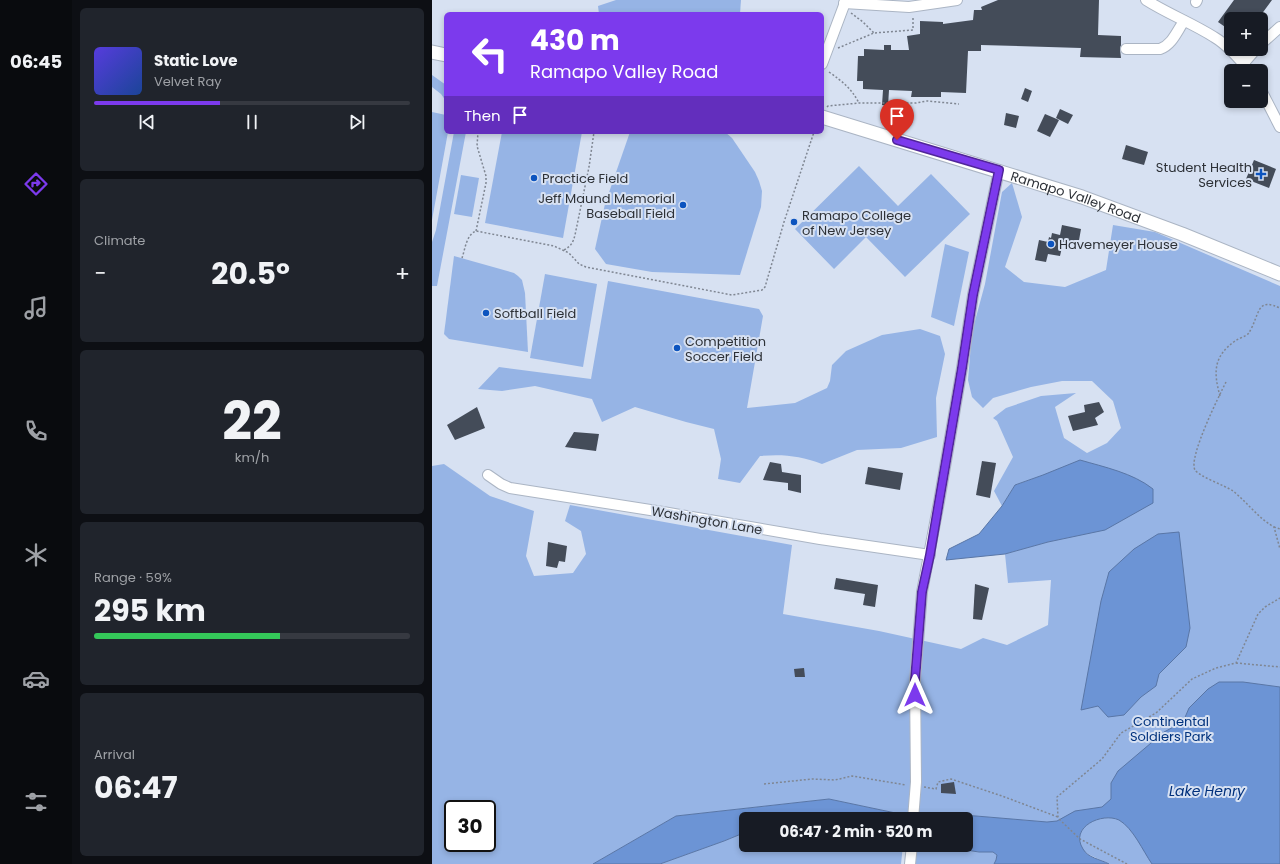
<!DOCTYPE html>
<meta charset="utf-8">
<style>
:root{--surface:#171b24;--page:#20242c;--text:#f1f3f6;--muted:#9ea1a6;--line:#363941;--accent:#7c3aed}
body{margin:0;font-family:Poppins,sans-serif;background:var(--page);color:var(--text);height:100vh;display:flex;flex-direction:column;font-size:15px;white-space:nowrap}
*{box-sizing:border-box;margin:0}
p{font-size:13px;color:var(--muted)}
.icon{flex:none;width:22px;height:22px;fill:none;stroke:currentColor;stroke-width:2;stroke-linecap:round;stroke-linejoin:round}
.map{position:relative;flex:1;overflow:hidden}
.side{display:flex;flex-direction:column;gap:8px;padding:8px;background:#0d0f14;width:360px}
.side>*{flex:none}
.hud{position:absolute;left:12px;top:12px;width:380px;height:122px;border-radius:6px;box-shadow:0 2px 6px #0003;background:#7c3aed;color:#fff;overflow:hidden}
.controls{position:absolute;left:792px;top:12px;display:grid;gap:8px}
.controls a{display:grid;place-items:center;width:44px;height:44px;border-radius:6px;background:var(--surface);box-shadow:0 2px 6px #0003;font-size:20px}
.speed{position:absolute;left:12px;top:800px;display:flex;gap:8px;font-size:20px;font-weight:700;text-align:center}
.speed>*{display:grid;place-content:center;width:52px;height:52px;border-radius:50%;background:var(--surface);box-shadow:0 2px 6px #0003;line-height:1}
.speed .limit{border:2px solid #111;border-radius:6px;background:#fff;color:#111}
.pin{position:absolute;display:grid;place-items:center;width:34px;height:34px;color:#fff;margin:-41px -17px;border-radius:50% 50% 50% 0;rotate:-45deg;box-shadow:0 0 4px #0007}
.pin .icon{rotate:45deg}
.me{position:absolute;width:44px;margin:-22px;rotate:0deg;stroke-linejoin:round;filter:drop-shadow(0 0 3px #0008)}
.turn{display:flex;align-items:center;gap:14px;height:84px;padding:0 20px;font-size:18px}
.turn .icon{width:52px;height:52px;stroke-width:2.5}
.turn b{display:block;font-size:28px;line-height:34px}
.then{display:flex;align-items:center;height:38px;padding:0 20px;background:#0003;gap:8px;font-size:15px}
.big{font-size:30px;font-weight:700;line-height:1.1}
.side .tile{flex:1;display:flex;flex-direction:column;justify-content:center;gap:6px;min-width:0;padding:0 14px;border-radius:6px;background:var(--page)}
.side .dial{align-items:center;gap:0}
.dial b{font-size:52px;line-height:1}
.song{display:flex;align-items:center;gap:12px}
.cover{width:48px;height:48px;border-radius:6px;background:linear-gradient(135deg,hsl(250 70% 55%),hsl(220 70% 35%))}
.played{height:4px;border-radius:2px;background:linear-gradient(90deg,var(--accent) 40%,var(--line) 40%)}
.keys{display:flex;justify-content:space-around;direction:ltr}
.heat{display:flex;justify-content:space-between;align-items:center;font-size:22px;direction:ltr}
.charge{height:6px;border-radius:3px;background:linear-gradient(90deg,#34c759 59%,var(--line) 0)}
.trip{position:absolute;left:307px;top:812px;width:234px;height:40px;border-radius:6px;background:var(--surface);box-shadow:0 2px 6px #0003;font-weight:700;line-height:40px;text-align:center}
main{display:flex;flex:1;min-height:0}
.tab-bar{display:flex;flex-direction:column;width:72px;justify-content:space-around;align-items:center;background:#090b0e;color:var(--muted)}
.tab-bar .icon{width:28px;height:28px}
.tab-bar .on{color:var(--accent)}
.tab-bar b{font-size:18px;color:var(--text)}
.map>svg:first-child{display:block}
.green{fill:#96b4e5;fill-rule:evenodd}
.water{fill:#6c94d5;stroke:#5976a6}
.building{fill:#444c59}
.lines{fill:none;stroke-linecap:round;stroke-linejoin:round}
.minor-casing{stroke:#abb5c4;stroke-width:12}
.major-casing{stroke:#abb5c4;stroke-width:15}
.path{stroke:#7f8692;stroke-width:1.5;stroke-dasharray:2 2;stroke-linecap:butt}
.minor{stroke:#fff;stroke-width:10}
.major{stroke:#fff;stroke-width:13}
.route-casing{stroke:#51269a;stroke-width:10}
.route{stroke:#7c3aed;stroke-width:7}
.poi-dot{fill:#0c54bf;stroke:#d7e1f2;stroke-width:1.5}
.labels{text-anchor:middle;stroke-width:4;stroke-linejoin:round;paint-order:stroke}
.poi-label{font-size:13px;fill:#2d3137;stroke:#d7e1f2;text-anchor:start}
.street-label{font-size:13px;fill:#2d3137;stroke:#d7e1f2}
.park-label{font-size:13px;fill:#00327d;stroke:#d7e1f2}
.water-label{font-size:14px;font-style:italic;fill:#00307b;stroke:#d7e1f2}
</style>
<main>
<nav class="tab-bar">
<b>06:45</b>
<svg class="icon on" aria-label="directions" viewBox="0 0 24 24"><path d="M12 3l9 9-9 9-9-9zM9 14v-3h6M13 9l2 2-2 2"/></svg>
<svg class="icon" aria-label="music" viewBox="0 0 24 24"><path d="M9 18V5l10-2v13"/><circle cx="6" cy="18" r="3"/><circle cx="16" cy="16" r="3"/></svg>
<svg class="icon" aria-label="phone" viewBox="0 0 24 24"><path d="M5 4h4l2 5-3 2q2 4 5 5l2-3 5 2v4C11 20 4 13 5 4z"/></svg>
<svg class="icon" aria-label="climate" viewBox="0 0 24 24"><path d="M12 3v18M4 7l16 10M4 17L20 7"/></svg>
<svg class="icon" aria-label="car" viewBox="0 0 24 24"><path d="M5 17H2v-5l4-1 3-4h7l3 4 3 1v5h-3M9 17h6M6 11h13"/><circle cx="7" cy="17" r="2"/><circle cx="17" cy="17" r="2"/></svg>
<svg class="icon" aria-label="filters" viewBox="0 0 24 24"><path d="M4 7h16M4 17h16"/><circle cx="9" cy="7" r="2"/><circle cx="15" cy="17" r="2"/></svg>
</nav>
<section class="side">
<div class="tile">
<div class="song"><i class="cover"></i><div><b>Static Love</b><p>Velvet Ray</p></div></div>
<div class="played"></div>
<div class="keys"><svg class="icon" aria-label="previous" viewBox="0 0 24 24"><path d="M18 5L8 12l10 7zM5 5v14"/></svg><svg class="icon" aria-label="pause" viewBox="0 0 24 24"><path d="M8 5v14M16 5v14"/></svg><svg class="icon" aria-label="next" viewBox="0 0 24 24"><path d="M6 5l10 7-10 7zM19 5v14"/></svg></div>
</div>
<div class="tile"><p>Climate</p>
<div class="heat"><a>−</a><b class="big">20.5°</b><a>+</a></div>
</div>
<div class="tile dial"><b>22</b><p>km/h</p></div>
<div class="tile"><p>Range · 59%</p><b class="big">295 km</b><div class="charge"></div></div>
<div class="tile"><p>Arrival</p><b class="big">06:47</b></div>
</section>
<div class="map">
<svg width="848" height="864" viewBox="0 0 848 864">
<rect width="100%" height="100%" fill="#d7e1f2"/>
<g class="green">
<path d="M184 0H309L308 14H167L166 6Z"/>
<path d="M0 75 14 85V101L9 94 0 87Z"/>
<path d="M0 112 14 115V132H16L0 220Z"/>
<path d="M22 132H34L5 286H0V242L4 230Z"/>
<path d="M70 132H150L131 238 53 223Z"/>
<path d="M198 132H293L300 138 323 172 327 181 330 191 329 207 308 275 220 272 174 264 163 249 173 204Z"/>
<path d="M427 166 466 206 499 174 538 214 473 277 434 237 402 269 363 229Z"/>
<path d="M29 175 47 178 40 217 22 214Z"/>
<path d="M580 183 590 217 573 267 592 282 633 287 674 270 681 225 723 232 848 286V864H677C666 857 645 855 647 837 648 833 650 829 653 826L544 816 509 814 473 815 397 799 244 816 161 864H0V466L12 464 58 496 102 511 94 556 102 576 141 573 154 554 149 531 133 521 138 505 360 545 351 614 447 631 529 649 551 638 575 645 616 625 619 580 576 583 573 554 616 542 674 529 611 475 583 485 570 506 562 491 581 457 565 421 561 418 574 408 609 396 644 393 623 407 632 438 655 453 675 443 689 428 681 401 660 381H630L599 387 561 398 551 408 540 397 536 380 540 332 553 284 570 192ZM21 809H55V843H21Z"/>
<path d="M513 244 537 252 522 326 499 317Z"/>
<path d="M22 256 82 273 86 276 90 280 93 293 96 352 17 339 12 334Z"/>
<path d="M113 274 165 284 151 367 98 358Z"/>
<path d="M176 281 327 309 331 316 315 408 363 403 395 388 398 381 400 365 414 351 450 335 488 329 508 336 513 354 504 398 505 437 469 448 425 450 390 464C368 456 352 454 328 456L308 483 286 479 289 459 282 429 254 422 203 407 170 422 160 399 103 386 70 391 46 389 67 367 159 379Z"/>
<path d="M314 832V845H471L469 864H228L292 841Z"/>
<path d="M483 845H501L547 852H561L565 855V860L562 864H483Z"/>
</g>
<g class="water">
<path d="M648 460C672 467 701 473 721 489V503L673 530 616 542 573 554 514 560 517 549 547 534 570 506 583 485 611 475Z"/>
<path d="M747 532 758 628 754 647 727 674 724 686 709 697 692 715 676 717 666 706 649 710 669 601 677 572 702 549 726 534Z"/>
<path d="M787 682H811L848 687V864H720C711 851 701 828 687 820 670 812 637 827 651 849 656 858 668 859 677 864H562L564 860 565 855 561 852H547L501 845H534V819H314V832L292 841 228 864H161L244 816 397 799 473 815 509 814 544 816 615 822 625 821 643 811 670 807 679 799V783L686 771 732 732 751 722 757 708 776 689Z"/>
</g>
<g class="building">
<path d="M566 0H667L666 35 689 36V45L688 49 689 58 648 57 649 48 549 45V51H536L534 93 509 92V97H479L480 91 457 90 456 106 450 105 451 90 431 89V81H425L426 56H432V49L452 50V45H459V50H477L475 36 488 34V21L511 22V24L541 20 542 10H550L549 7Z"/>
<path d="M802 0H840L826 19H799V31L786 22Z"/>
<path d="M593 88 600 91 596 102 589 99Z"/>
<path d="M628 109 641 115 636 124 624 118Z"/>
<path d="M574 113 587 116 584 128 572 125Z"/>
<path d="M613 114 627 120 618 137 605 131Z"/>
<path d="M694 145 716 152 712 165 690 159Z"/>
<path d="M822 160 844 169 837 188 814 179Z"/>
<path d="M630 225 649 229 646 246 631 243 628 256 616 254 614 262 603 260 607 240 616 242 617 237 619 238 620 233 628 235Z"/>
<path d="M667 402 672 412 663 418 666 425 641 431 636 416 653 412 652 405Z"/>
<path d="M45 407 53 428 23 440 15 425Z"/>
<path d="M142 432 167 434 164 451 133 447Z"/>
<path d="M550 461 564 463 558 498 544 495Z"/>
<path d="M338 462 349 464 350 472 369 475V493L356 490V483L331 480Z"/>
<path d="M436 467 471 473 468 490 433 484Z"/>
<path d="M116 542 135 546 133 562 127 561 125 568 114 566Z"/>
<path d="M404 578 446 585 443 607 431 605 433 594 402 589Z"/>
<path d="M543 584 557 588 550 620 541 619Z"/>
<path d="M372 668 373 677H363L362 669Z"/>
<path d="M522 782 524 794 509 793V784Z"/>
</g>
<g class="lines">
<g class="minor-casing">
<g id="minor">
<path d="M714 0C736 14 760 23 782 37 794 44 809 60 817 71"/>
<path d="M764 2 765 0"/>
<path d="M412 3 477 7 525 0"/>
<path d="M829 44 848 27"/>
<path d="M694 49H728C740 45 745 31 752 21"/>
<path d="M390 64 414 0"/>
<path d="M811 64 824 49"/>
<path d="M829 90 848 127"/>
<path d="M56 475 69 484 78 488 231 512 388 539 498 555"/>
<path d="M481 819 484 782 483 680 490 592 507 502 530 368 541 295 567 170"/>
<path d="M478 864 480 845"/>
</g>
</g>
<g class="major-casing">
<g id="major">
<path d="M0 52 14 55"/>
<path id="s1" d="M390 117 650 197 750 234 848 274"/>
</g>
</g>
<g class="path">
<path d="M419 13 431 22 442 33"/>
<path d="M406 48 442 33 481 30V17"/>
<path d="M397 72C411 82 419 88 427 103"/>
<path d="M395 107 396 106 427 103H484L495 101 527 104"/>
<path d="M44 231 54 183V176L45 146 46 132"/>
<path d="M132 250C139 246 141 243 143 235L157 167 162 132"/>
<path d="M30 258C33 250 34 235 44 231L122 246 137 253 147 264 154 267 300 295 330 290 333 287 352 222 382 132"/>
<path d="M794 382C787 396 756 458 763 470 768 477 792 485 801 491 815 502 826 518 842 527L848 549"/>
<path d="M788 396C781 371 782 356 803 341 807 338 813 337 817 333 818 331 820 327 821 325 828 308 828 299 848 308"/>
<path d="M842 527 848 529"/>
<path d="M804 663 848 667"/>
<path d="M332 784 380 779 403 780 420 776 474 785"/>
<path d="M492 787 504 789 506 782 519 779 570 796 626 817"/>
<path d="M695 864 648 839 627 819 626 817 625 797 670 759 689 733 724 713 760 679 784 668 804 663 826 614 833 607 848 598"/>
</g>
<use href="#minor" class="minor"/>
<use href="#major" class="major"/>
</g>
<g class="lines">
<g class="route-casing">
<path id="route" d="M465 140 567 170 541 295 530 368 507 502 498 555 490 592 483 680V695"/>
</g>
<use href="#route" class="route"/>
</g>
<g class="poi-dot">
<path d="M827 168h4v4h4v4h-4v4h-4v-4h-4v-4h4z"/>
<circle cx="102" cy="178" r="4"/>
<circle cx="251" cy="205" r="4"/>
<circle cx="362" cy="222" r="4"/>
<circle cx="619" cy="244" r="4"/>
<circle cx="54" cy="313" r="4"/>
<circle cx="245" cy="348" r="4"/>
</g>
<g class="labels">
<g class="poi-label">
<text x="820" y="172" text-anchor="end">Student Health<tspan x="820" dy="15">Services</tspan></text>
<text x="110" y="183">Practice Field</text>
<text x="243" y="203" text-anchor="end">Jeff Maund Memorial<tspan x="243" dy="15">Baseball Field</tspan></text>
<text x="370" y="220">Ramapo College<tspan x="370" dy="15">of New Jersey</tspan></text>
<text x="627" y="249">Havemeyer House</text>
<text x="62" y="318">Softball Field</text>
<text x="253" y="346">Competition<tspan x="253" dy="15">Soccer Field</tspan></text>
</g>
<g class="street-label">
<text dy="5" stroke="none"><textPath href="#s1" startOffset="266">Ramapo Valley Road</textPath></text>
<text transform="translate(275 520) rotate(10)" y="5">Washington Lane</text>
</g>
<g class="park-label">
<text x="739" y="726">Continental<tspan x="739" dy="15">Soldiers Park</tspan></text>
</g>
<g class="water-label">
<text x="775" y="796">Lake Henry</text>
</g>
</g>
</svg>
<div class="controls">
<a>+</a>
<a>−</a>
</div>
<div class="speed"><div class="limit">30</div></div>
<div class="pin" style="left:465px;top:140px;background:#d93025"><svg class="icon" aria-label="arrive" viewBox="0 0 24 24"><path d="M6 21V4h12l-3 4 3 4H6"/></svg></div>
<svg class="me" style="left:483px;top:695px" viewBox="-20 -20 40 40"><path d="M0-17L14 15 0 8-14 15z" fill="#7c3aed" stroke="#fff" stroke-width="4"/></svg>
<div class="trip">06:47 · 2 min · 520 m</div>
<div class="hud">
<div class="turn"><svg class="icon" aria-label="left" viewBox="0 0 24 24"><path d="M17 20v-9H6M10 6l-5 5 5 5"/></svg><div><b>430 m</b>Ramapo Valley Road</div></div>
<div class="then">Then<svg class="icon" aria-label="arrive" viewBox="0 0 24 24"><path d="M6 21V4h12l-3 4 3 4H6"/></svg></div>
</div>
</div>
</main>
